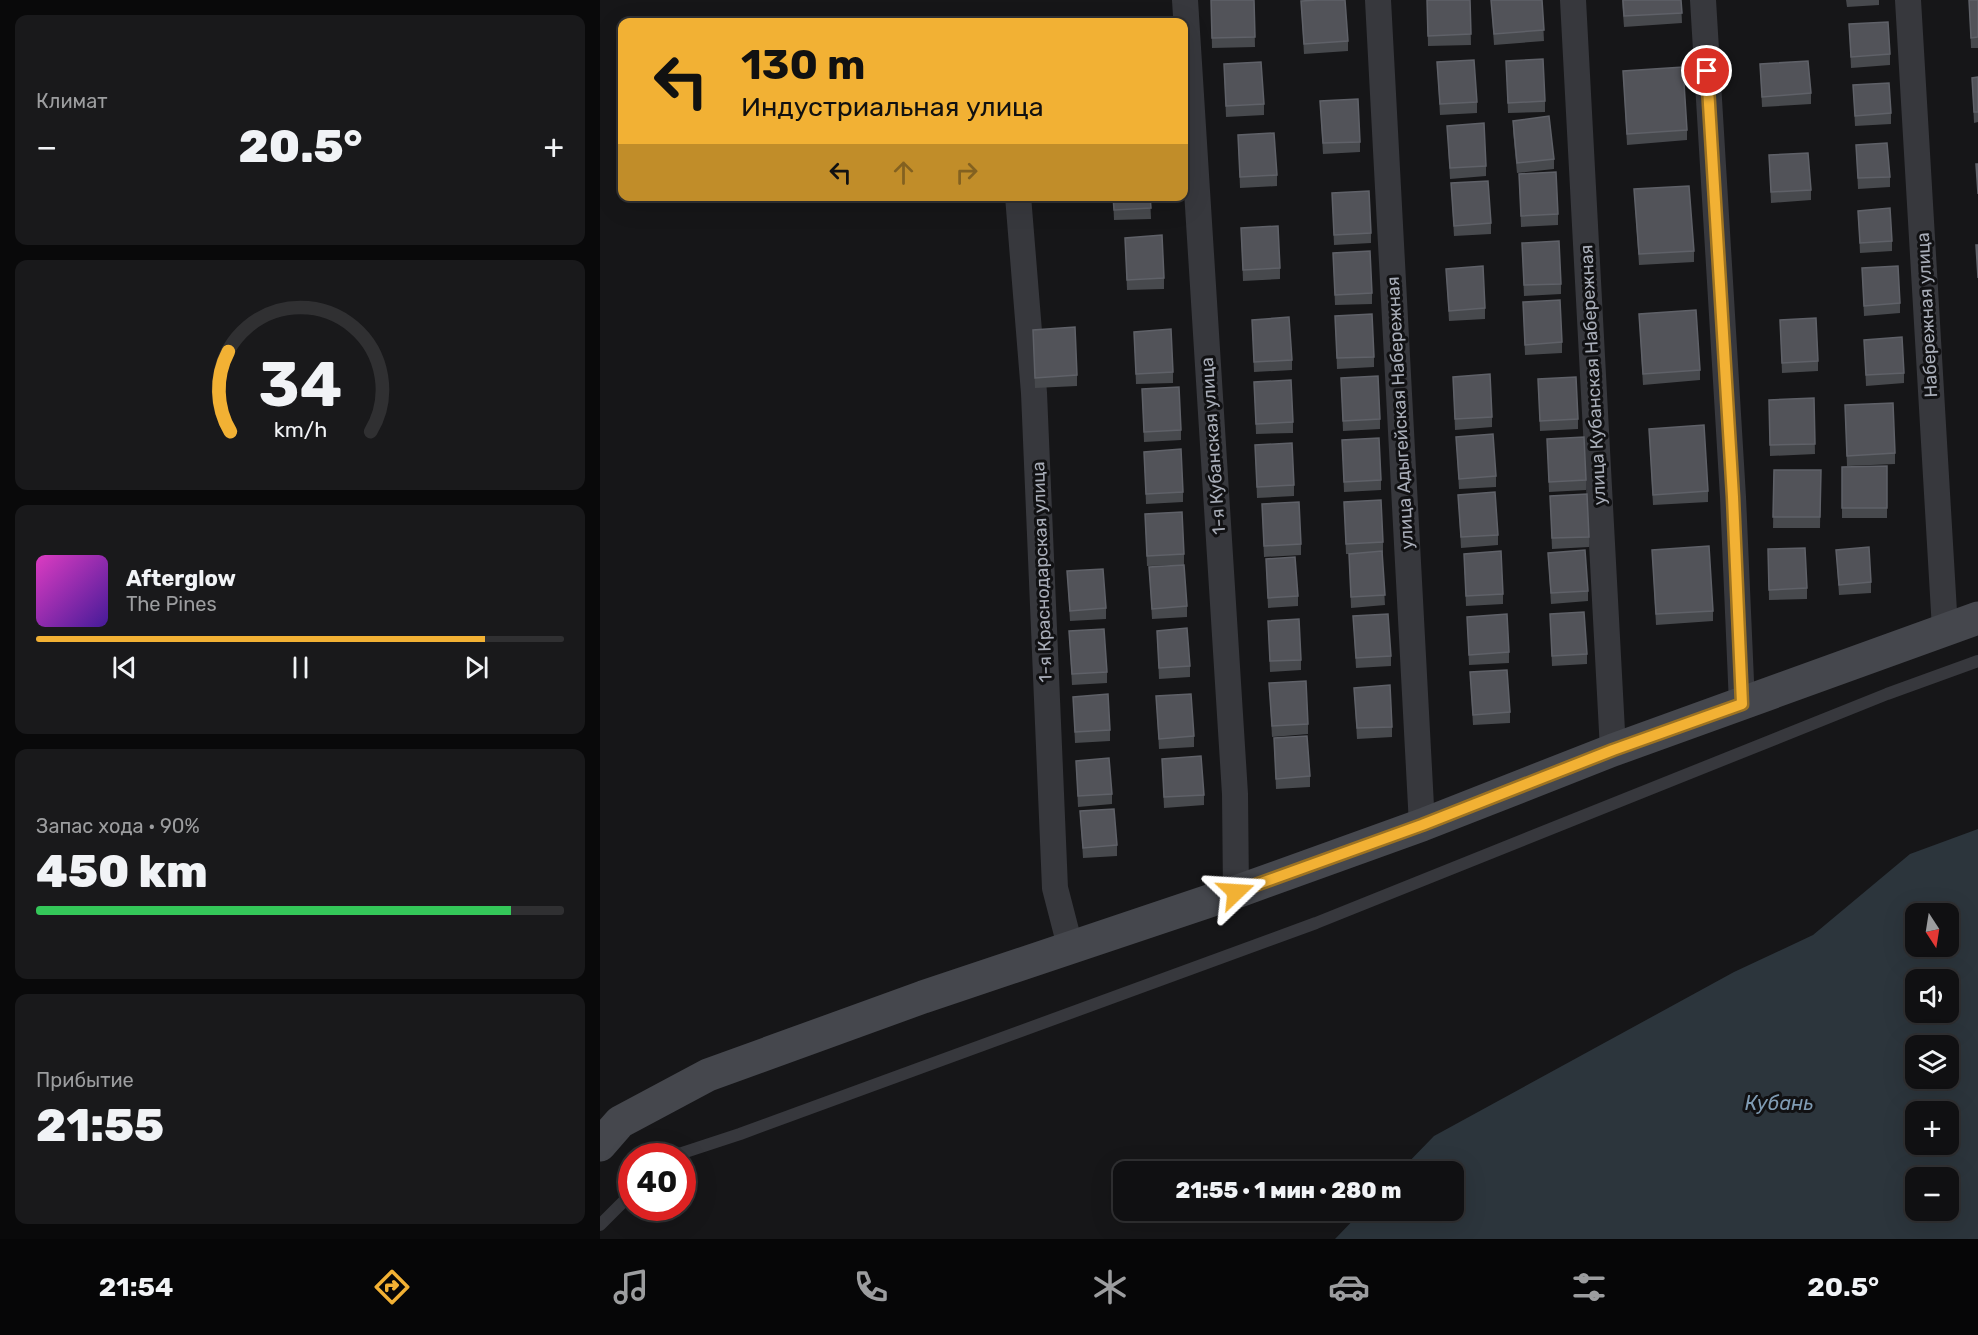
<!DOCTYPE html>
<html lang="ru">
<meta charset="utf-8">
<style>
:root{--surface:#101012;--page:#19191b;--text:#f1f3f6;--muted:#9c9d9f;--line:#303032;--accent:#f2b134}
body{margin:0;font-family:Rubik,sans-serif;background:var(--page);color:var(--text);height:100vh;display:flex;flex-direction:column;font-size:22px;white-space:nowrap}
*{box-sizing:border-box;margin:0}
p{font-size:20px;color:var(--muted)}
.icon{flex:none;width:33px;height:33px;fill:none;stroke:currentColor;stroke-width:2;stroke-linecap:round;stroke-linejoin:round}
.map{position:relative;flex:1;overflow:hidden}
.details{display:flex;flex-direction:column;gap:15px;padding:15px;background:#09090a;width:600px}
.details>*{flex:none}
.banner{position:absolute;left:18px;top:18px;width:570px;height:183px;border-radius:12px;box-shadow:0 6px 24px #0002,0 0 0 2px var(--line);background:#f2b134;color:#111;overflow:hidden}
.needle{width:39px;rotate:168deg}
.controls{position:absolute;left:1305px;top:903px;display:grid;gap:12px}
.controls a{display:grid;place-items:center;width:54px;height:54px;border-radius:12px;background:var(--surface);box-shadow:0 6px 24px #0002,0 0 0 2px var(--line);font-size:30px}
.speed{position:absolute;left:18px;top:1143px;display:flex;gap:12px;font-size:30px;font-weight:700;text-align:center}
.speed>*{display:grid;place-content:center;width:78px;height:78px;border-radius:50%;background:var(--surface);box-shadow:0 6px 24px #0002,0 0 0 2px var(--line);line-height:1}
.speed .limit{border:9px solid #d22;background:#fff;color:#111}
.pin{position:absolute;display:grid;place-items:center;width:51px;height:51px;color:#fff;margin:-26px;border:3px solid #fff;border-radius:50%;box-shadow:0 2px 6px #0007}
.me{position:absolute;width:66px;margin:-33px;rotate:70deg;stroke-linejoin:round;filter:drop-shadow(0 0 4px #0008)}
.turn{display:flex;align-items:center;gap:21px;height:126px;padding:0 24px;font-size:27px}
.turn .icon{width:78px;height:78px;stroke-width:2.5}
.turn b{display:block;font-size:42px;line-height:51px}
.lanes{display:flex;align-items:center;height:57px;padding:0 24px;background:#0003;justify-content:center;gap:30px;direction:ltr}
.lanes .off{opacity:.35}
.big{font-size:45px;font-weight:800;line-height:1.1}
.details .tile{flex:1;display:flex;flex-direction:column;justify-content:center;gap:9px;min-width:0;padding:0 21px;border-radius:12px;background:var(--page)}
.details .dial{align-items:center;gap:0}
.dial svg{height:156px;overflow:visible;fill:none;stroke:var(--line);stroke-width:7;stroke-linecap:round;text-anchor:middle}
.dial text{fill:var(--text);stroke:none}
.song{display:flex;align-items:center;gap:18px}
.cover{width:72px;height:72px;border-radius:9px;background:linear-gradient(135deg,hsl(310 70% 55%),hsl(260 70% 35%))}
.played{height:6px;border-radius:3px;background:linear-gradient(90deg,var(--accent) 85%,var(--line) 85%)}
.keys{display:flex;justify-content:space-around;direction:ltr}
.heat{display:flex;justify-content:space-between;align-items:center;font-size:33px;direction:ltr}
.charge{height:9px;border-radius:4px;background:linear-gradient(90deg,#34c759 90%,var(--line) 0)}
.trip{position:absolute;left:513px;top:1161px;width:351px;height:60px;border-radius:12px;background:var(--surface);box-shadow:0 6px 24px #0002,0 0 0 2px var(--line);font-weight:800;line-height:60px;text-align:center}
.dock{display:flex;height:96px;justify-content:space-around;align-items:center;background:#060607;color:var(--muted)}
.dock .icon{width:42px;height:42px}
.dock .active{color:var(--accent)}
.dock b{font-size:27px;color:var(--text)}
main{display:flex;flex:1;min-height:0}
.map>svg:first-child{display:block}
.water{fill:#2c353c;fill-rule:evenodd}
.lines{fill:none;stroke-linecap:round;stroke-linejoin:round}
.lane{stroke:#37383d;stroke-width:12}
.street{stroke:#37383d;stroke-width:26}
.secondary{stroke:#45474d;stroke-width:33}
.wall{fill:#47494d}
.building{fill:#525359;stroke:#5f6168;stroke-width:1.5}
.route-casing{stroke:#9d7322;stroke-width:15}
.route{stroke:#f2b134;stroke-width:10}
.labels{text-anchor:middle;stroke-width:6;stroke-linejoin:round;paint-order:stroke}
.street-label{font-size:18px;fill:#a8adb8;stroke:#111113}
.water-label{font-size:20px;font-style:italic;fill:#7f9bb3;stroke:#111113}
</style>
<main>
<section class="details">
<div class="tile"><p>Климат</p>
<div class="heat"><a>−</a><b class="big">20.5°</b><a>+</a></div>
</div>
<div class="tile dial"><svg viewBox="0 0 100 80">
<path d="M14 69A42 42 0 1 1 86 69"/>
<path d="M14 69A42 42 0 0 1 13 28" stroke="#f2b134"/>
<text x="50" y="56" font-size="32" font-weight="700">34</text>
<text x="50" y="72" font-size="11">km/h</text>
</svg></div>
<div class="tile">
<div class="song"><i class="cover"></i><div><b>Afterglow</b><p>The Pines</p></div></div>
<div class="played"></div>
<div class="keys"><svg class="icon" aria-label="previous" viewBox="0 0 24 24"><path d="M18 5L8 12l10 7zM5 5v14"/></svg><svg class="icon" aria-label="pause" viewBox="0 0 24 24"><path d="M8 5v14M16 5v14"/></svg><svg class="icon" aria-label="next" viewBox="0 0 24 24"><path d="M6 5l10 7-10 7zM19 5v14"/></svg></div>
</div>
<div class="tile"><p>Запас хода · 90%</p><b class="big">450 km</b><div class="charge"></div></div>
<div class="tile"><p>Прибытие</p><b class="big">21:55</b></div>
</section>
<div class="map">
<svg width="1378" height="1239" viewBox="0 0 1378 1239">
<rect width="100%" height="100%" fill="#161618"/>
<path class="water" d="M1378 829V1239H735L762 1211 854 1210V1172L800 1171 834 1136 1134 972 1213 935 1310 854ZM1316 914H1348V946H1316ZM1316 980H1348V1012H1316ZM1316 1046H1348V1078H1316ZM1316 1112H1348V1144H1316ZM1316 1178H1348V1210H1316Z"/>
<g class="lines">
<g class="lane">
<path d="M73 1156 140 1134 716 923 1287 694 1378 661"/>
<path d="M0 1225 32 1193"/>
</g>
<g class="street">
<path d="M585 0 635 794 636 892"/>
<path d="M778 0 822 825"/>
<path d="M973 0 1013 750"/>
<path d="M1103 0 1133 497 1142 704"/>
<path d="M1308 0 1345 629"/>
<path d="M418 196 434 393 455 888 470 946"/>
</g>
<path class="secondary" d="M0 1145 20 1122 108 1075 323 997 636 892 822 825 1013 750 1378 618"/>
</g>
<g class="wall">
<path d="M611 0H654L655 47 612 48Z"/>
<path d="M827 0H870L871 45 828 46Z"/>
<path d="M891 0H942L944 41 894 45Z"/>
<path d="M1022 0H1081L1082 23 1024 27Z"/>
<path d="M1246 0H1279V5L1247 7Z"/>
<path d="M1369 0H1378V48H1371Z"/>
<path d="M701 1 748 41V51L704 54Z"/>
<path d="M1249 24 1290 54V65L1251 68Z"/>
<path d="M906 61 945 101V112L908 113Z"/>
<path d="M837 62 877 102V113L840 115Z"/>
<path d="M624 64 664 104V115L626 117Z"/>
<path d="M1160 64 1211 93V104L1162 107Z"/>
<path d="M1023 71 1087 130V140L1027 145Z"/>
<path d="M1378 77V122L1374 123 1372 78Z"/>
<path d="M1253 85 1291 113V124L1255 126Z"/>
<path d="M720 101 760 142V152L723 154Z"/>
<path d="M913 121 954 159V169L917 173 913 131Z"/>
<path d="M847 126 886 166V176L850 179Z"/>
<path d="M638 135 677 175V186L640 188Z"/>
<path d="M1256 145 1290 177V187L1258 189Z"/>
<path d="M1169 155 1211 190V200L1171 203Z"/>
<path d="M919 174 958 214V225L921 227Z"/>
<path d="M851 183 891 223V234L854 236Z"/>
<path d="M1034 189 1094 251V262L1039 265Z"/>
<path d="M732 193 771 233V243L734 245Z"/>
<path d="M513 196H550L551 219 514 220Z"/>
<path d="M1258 211 1292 241V251L1260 253Z"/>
<path d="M641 228 680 268V279L643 281Z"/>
<path d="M525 238 564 278V289L527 290Z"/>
<path d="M922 243 961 284V294L924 296Z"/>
<path d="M733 253 772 293V304L735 305Z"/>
<path d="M1262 268 1300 303V313L1264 316Z"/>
<path d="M846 269 885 308V319L849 321Z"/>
<path d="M923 302 962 342V353L925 355Z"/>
<path d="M1039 314 1100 370V380L1043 385Z"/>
<path d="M735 316 774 357V367L737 369Z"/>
<path d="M652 320 692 360V370L654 372Z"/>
<path d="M1180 320 1218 361V371L1182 373Z"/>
<path d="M433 330 477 375V386L435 388Z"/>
<path d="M534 332 573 372V383L536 384Z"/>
<path d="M1264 340 1304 373V383L1266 386Z"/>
<path d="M853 377 892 417V427L855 430Z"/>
<path d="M741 378 780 419V429L743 431Z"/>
<path d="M938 379 978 419V429L940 431Z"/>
<path d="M654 382 693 422V433L656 434Z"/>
<path d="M542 389 581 430V440L544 442Z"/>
<path d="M1214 398 1215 454 1170 456 1169 410Z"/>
<path d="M1245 405 1295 453V464L1247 466Z"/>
<path d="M1049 429 1108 491V502L1053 505Z"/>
<path d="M856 437 896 476V487L859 489Z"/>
<path d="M947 439 986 480V490L949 492Z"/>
<path d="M742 440 781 480V490L744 492Z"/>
<path d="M655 445 694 485V496L657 498Z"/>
<path d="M544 452 583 492V502L546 504Z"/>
<path d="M1287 466V518H1242V467Z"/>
<path d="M1174 470H1221L1220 528H1173Z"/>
<path d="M858 495 898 535V545L861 548Z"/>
<path d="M950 496 989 537V547L952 549Z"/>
<path d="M744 502 783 542V553H782L785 605 751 608 749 554H746Z"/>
<path d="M662 504 701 544V555L664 557Z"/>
<path d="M545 514 584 554V565L547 566Z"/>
<path d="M1168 549 1207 588V599L1169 600Z"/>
<path d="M1052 550 1113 611V621L1056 625Z"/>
<path d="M1236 550 1271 582V593L1239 595Z"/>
<path d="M948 553 988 591V601L951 604Z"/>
<path d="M864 554 903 594V604L866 606Z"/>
<path d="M666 559 698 596V606L668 608Z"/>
<path d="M549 567 587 606V617L552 619Z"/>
<path d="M467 571 506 608V619L470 621Z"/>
<path d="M950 614 987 654V664L952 666Z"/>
<path d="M753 616 791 656V666L756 668Z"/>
<path d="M867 617 909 652V663L869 665Z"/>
<path d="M668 621 701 660V670L670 672Z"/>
<path d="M469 631 507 672V683L472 685Z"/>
<path d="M557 631 590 666V677L559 679Z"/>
<path d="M870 672 910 712V723L873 725Z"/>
<path d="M669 683 708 724V734L672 737Z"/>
<path d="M754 688 792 727V737L757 739Z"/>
<path d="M556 696 594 736V747L559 749Z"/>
<path d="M473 697 510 730V741L475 743Z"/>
<path d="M674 738 710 776V787L676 789Z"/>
<path d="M562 759 604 795V805L564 808Z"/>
<path d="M476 761 512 794V804L478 807Z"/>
<path d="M480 811 517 845V856L483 858Z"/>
</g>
<g class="building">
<path d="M611 0H654L655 37 612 38Z"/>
<path d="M718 0H745L748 41 704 44 701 1Z"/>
<path d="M827 0H870L871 34 828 36Z"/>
<path d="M891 0H942L944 30 894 34Z"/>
<path d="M1023 0H1081L1082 13 1024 16Z"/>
<path d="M1369 0H1378V37L1371 38Z"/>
<path d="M1288 22 1290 54 1251 57 1249 24Z"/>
<path d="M943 59 945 101 908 103 906 61Z"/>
<path d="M874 60 877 102 840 104 837 62Z"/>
<path d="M1208 61 1211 93 1162 97 1160 64Z"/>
<path d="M661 62 664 104 626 106 624 64Z"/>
<path d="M1083 67 1087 130 1027 134 1023 71Z"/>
<path d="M1378 77V112H1374L1372 78Z"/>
<path d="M1289 83 1291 113 1255 116 1253 85Z"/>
<path d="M758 99 760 142 723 143 720 101Z"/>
<path d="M949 116 954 159 917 163 913 121Z"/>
<path d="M884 123 886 166 850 168 847 126Z"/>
<path d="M674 133 677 175 640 177 638 135Z"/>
<path d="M1287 143 1290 177 1258 178 1256 145Z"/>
<path d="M1208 153 1211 190 1171 192 1169 155Z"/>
<path d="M1376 164H1378V194Z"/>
<path d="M956 172 958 214 921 216 919 174Z"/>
<path d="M888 181 891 223 854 226 851 183Z"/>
<path d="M1089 186 1094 251 1039 254 1034 189Z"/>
<path d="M769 191 771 233 734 235 732 193Z"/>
<path d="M513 196H550L551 208 514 210Z"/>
<path d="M1290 208 1292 241 1260 243 1258 211Z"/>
<path d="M678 226 680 268 643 270 641 228Z"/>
<path d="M562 235 564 278 527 280 525 238Z"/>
<path d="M959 241 961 284 924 285 922 243Z"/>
<path d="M1376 245H1378V278Z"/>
<path d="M770 251 772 293 735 295 733 253Z"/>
<path d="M883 266 885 308 849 311 846 269Z"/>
<path d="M1298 266 1300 303 1264 306 1262 268Z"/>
<path d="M960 300 962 342 925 345 923 302Z"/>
<path d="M1096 310 1100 370 1043 374 1039 314Z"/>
<path d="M772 314 774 357 737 358 735 316Z"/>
<path d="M689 317 692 360 654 362 652 320Z"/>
<path d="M1216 318 1218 361 1182 363 1180 320Z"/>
<path d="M475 327 477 375 435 378 433 330Z"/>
<path d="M571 329 573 372 536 374 534 332Z"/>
<path d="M1302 337 1304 373 1266 375 1264 340Z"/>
<path d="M890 374 892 417 855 419 853 377Z"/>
<path d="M778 376 780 419 743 421 741 378Z"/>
<path d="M976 377 978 419 940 421 938 379Z"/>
<path d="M691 380 693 422 656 424 654 382Z"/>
<path d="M579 387 581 430 544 432 542 389Z"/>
<path d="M1214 398 1215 444 1170 445 1169 400Z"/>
<path d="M1293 403 1295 453 1247 456 1245 405Z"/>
<path d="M1104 425 1108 491 1053 495 1049 429Z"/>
<path d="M893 434 896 476 859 479 856 437Z"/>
<path d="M984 437 986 480 949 482 947 439Z"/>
<path d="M779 438 781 480 744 482 742 440Z"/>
<path d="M692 443 694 485 657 487 655 445Z"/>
<path d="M581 449 583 492 546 494 544 452Z"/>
<path d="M1287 466V508H1242V467Z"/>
<path d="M1174 470H1221L1220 517H1173Z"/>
<path d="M895 492 898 535 861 537 858 495Z"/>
<path d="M987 494 989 537 952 538 950 496Z"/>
<path d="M781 500 783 542 746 544 744 502Z"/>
<path d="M699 502 701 544 664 546 662 504Z"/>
<path d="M582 512 584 554 547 556 545 514Z"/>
<path d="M1109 546 1113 611 1056 614 1052 550Z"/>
<path d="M1269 547 1271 582 1239 585 1236 550Z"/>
<path d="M1205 548 1207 588 1169 590 1168 549Z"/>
<path d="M985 550 988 591 951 593 948 553Z"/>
<path d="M782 551 785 595 751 597 749 554Z"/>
<path d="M901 551 903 594 866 596 864 554Z"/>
<path d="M695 557 698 596 668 598 666 559Z"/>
<path d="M584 565 587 606 552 609 549 567Z"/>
<path d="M503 569 506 608 470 611 467 571Z"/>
<path d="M984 612 987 654 952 656 950 614Z"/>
<path d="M788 614 791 656 756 658 753 616Z"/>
<path d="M907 614 909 652 869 655 867 617Z"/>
<path d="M699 619 701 660 670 661 668 621Z"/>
<path d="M587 628 590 666 559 668 557 631Z"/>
<path d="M504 629 507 672 472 674 469 631Z"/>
<path d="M907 670 910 712 873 715 870 672Z"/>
<path d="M706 681 708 724 672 726 669 683Z"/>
<path d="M790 685 792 727 757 728 754 688Z"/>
<path d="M508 694 510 730 475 732 473 697Z"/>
<path d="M591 694 594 736 559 739 556 696Z"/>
<path d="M707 736 710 776 676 779 674 738Z"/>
<path d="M601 756 604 795 564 797 562 759Z"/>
<path d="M509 758 512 794 478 796 476 761Z"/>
<path d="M514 809 517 845 483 848 480 811Z"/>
</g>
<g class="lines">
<g class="route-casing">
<path id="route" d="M636 892 822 825 1013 750 1142 704 1133 497 1107 71"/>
</g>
<use href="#route" class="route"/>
</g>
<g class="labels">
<g class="street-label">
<text transform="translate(1327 315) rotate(-93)" y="6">Набережная улица</text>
<text transform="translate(993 375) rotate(-93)" y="6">улица Кубанская Набережная</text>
<text transform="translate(800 413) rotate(-93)" y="6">улица Адыгейская Набережная</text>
<text transform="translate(613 446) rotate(-94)" y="6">1-я Кубанская улица</text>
<text transform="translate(442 572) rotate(-92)" y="6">1-я Краснодарская улица</text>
</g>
<g class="water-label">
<text x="1179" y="1110">Кубань</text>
</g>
</g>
</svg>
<div class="controls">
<a><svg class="needle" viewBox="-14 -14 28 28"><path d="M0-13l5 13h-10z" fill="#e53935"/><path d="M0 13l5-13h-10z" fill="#9c9d9f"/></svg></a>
<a><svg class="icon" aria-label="sound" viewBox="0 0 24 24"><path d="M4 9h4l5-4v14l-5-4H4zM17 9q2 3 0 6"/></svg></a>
<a><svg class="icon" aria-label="layers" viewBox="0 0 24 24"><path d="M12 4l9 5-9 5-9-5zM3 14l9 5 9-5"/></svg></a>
<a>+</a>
<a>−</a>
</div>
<div class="speed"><div class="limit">40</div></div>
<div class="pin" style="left:1107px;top:71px;background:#d93025"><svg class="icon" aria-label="arrive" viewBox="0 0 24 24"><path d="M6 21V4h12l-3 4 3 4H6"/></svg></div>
<svg class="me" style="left:636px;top:892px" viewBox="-20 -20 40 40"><path d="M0-17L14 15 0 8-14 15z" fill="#f2b134" stroke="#fff" stroke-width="4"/></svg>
<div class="trip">21:55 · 1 мин · 280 m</div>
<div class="banner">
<div class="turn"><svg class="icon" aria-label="left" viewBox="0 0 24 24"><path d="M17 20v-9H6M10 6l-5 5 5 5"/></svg><div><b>130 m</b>Индустриальная улица</div></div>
<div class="lanes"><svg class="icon" aria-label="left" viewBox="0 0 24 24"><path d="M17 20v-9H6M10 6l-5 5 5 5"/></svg><svg class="icon off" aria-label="ahead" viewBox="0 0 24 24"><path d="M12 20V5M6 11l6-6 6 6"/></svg><svg class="icon off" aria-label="right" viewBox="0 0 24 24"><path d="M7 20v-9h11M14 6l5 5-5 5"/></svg></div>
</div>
</div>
</main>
<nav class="dock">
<b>21:54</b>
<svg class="icon active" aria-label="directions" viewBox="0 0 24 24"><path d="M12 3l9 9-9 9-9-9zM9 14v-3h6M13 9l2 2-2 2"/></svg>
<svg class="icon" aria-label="music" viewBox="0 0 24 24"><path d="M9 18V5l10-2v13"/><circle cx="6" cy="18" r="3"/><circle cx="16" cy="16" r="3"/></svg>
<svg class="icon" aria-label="phone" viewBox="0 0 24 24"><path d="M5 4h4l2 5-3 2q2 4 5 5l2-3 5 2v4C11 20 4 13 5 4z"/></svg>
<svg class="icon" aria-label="climate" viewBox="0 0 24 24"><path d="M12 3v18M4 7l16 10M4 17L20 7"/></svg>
<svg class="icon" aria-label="car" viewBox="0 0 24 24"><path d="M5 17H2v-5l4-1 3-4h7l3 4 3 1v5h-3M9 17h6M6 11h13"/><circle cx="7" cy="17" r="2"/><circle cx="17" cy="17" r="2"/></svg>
<svg class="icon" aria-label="filters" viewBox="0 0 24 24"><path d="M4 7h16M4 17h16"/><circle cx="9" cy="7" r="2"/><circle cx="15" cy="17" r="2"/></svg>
<b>20.5°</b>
</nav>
